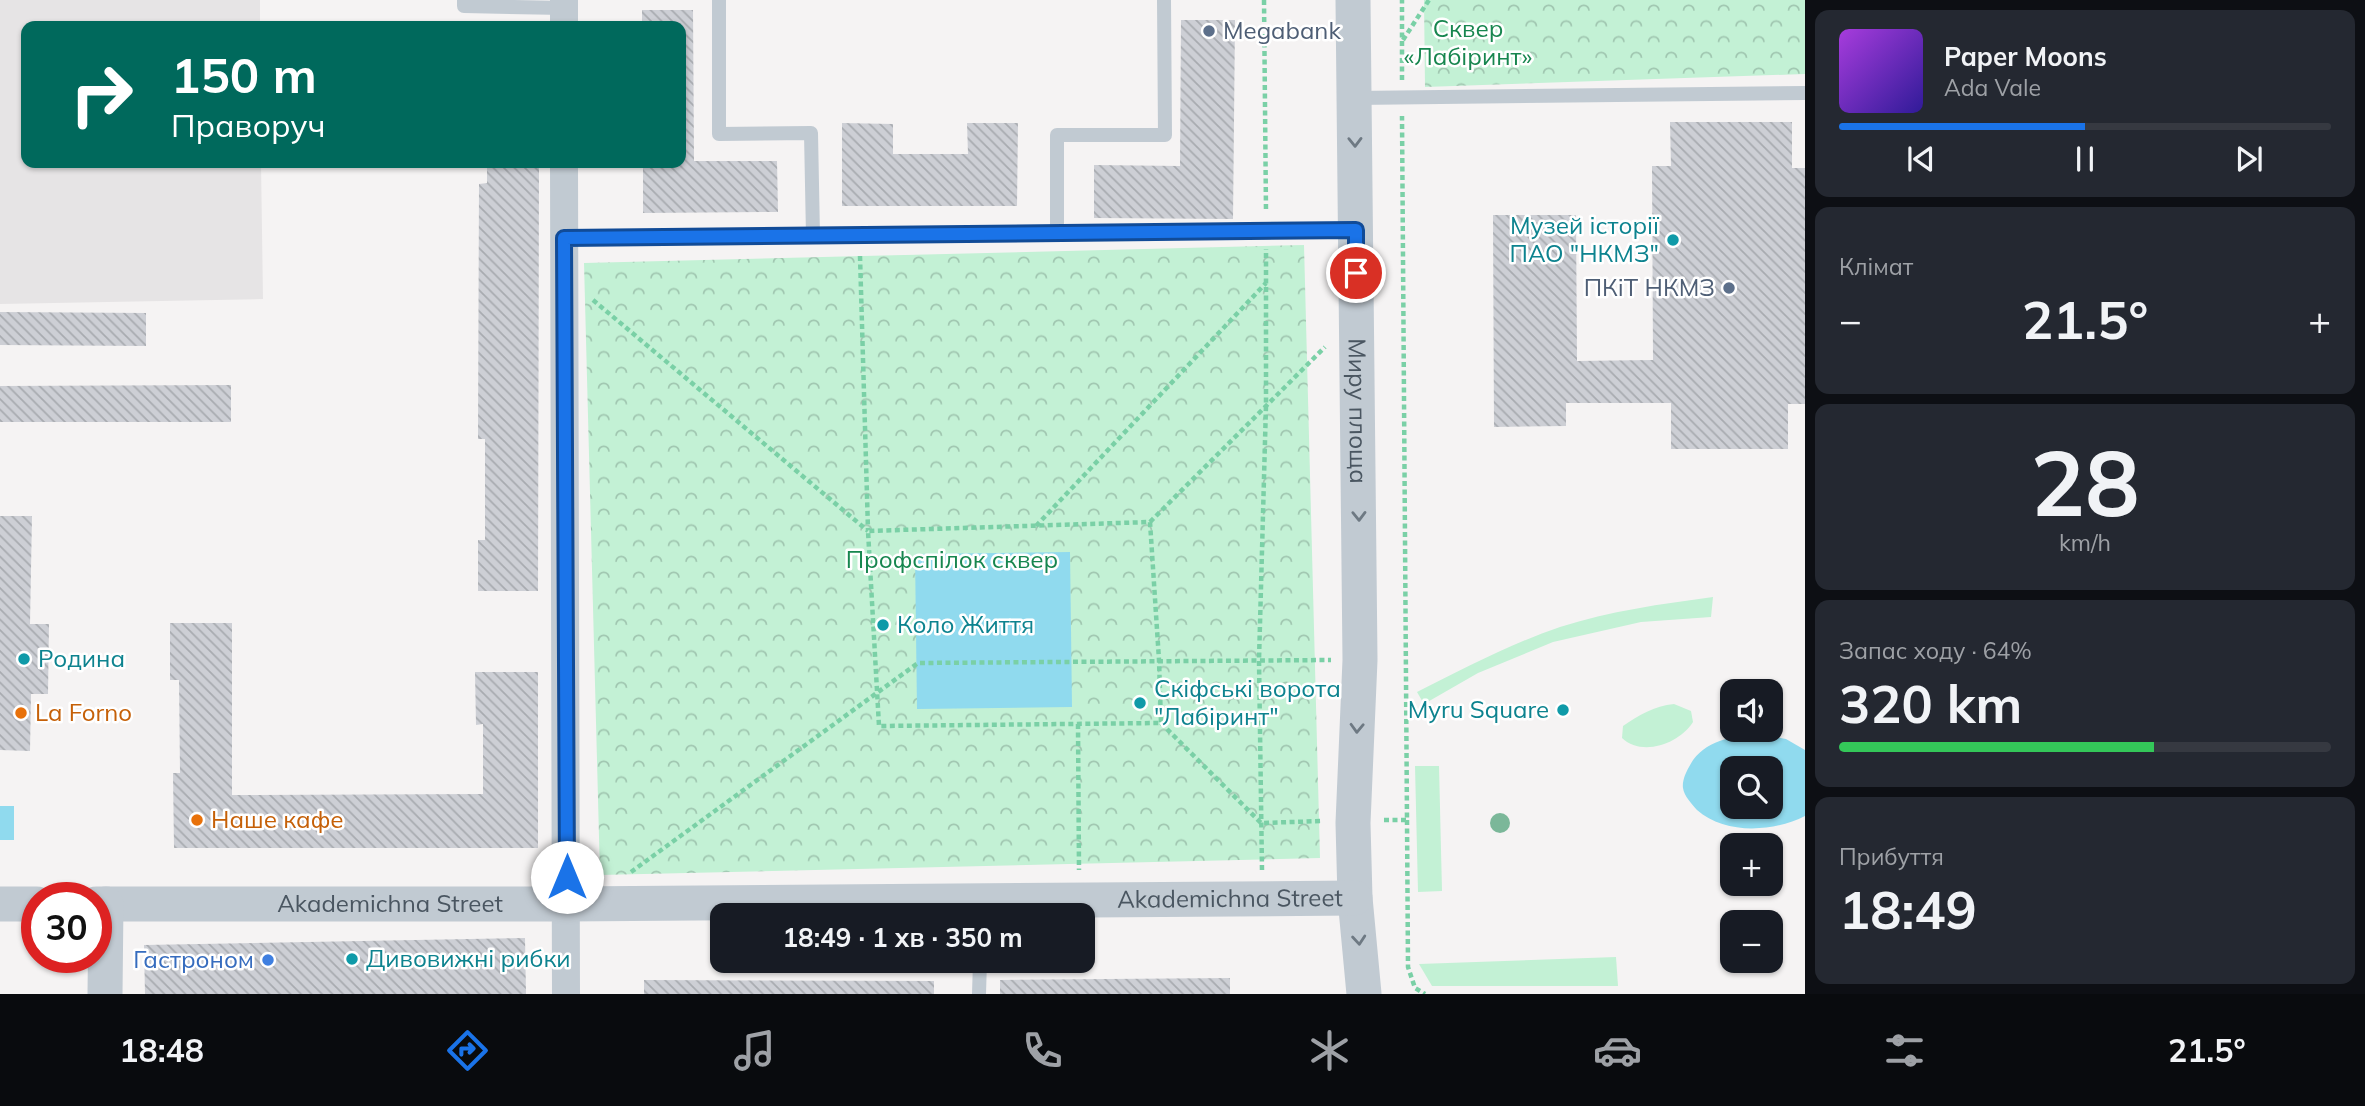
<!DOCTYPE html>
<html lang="uk">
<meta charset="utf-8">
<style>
:root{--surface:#171b24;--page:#242831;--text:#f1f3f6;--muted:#9ea1a6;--line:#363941;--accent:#1a73e8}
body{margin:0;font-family:Mulish,sans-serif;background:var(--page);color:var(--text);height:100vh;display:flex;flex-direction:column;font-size:26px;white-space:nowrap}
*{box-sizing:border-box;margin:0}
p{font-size:23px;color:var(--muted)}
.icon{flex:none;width:38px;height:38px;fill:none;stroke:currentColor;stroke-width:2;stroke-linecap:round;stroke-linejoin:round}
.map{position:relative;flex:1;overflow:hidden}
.details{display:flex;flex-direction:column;gap:10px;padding:10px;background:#0d0f14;width:560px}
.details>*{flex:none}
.top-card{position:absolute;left:21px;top:21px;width:665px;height:147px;border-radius:14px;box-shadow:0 2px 5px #0004;background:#00695c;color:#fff;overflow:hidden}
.buttons{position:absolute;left:1720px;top:679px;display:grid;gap:14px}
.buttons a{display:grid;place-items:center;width:63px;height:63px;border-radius:14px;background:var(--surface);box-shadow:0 2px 5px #0004;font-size:35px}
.speed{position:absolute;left:21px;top:882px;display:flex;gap:14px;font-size:35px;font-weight:700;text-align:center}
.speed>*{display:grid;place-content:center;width:91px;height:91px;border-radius:50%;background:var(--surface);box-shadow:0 2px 5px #0004;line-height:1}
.speed .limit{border:10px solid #d22;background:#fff;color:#111}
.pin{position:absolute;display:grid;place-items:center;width:60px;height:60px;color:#fff;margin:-30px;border:4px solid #fff;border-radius:50%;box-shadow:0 2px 7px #0007}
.me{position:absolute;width:77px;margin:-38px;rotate:0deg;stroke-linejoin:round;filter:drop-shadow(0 0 5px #0008)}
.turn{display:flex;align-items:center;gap:24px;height:147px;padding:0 35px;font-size:32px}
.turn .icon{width:91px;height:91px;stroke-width:2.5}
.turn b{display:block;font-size:49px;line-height:60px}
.big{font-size:52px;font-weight:700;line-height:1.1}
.details .widget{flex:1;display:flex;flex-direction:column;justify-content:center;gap:10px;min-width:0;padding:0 24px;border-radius:14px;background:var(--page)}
.details .dial{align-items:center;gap:0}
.dial b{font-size:91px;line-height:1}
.song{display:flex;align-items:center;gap:21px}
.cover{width:84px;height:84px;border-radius:10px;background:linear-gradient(135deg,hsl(280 70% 55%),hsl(250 70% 35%))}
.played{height:7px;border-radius:4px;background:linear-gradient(90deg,var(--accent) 50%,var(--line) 50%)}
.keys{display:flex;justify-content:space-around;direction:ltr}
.heat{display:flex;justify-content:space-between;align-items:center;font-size:38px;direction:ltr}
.charge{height:10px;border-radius:5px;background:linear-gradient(90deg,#34c759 64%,var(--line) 0)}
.trip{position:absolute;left:710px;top:903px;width:385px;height:70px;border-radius:14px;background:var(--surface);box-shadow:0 2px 5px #0004;font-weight:700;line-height:70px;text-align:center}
.tabs{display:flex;height:112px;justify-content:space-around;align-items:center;background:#090b0e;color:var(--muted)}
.tabs .icon{width:49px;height:49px}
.tabs .active{color:var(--accent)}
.tabs b{font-size:32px;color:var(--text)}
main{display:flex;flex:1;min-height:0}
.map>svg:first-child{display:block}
.education{fill:#e6e4e5}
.grass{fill:#c3f1d5}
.park{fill:url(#park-crowns)}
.water{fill:#90daee;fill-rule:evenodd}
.building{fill:url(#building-back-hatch)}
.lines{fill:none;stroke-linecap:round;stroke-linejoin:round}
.path{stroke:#7ad0a6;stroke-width:4.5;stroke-dasharray:5 3.5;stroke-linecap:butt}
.service{stroke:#c1cad2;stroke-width:14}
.minor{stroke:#c1cad2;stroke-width:28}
.tertiary{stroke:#c1cad2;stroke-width:35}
.tree{fill:#7bb799}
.oneway{stroke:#6e7983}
.route-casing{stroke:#114b97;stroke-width:18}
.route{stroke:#1a73e8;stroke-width:12}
.service-dot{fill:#5c6f8a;stroke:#fff;stroke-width:2.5}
.culture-dot{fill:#0f9aa8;stroke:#fff;stroke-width:2.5}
.food-dot{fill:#e8710a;stroke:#fff;stroke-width:2.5}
.shop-dot{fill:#3f7fe0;stroke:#fff;stroke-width:2.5}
.labels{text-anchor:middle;stroke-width:5;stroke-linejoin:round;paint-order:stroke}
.park-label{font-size:24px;fill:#17864f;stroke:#fff}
.service-label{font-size:24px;fill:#4e5e75;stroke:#fff;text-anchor:start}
.culture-label{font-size:24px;fill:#0d838f;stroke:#fff;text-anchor:start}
.street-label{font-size:24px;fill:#4a5661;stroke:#fff}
.food-label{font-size:24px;fill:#c56008;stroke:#fff;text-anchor:start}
.shop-label{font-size:24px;fill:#366cbe;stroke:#fff;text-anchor:end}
</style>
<main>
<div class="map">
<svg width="1805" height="994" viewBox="0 0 1805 994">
<defs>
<pattern id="park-crowns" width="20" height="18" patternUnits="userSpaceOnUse" patternTransform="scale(1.75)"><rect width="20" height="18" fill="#c3f1d5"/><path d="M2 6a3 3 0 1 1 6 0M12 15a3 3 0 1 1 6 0" fill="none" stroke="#a0c6b0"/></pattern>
<pattern id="building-back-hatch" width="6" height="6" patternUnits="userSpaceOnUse" patternTransform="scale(1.75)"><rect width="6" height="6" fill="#cdcfd5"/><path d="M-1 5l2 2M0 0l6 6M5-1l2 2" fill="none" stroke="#a8abb0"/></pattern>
</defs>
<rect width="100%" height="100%" fill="#f5f3f3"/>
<path class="education" d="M0 0H260V26H26V163H261L263 299 0 304Z"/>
<g class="grass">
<path d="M1713 597 1711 617 1641 622 1553 642 1478 673 1424 704 1417 692C1463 669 1510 644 1560 627 1610 611 1661 604 1713 597Z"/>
<path d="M1674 704 1691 711 1693 722C1679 744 1642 757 1622 738L1623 726C1639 715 1654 706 1674 704Z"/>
<path d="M1415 766H1439L1442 891 1418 892Z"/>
<path d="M1616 957 1618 986H1432L1419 964Z"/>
</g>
<g class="park">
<path d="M1424 0H1805V74L1425 87Z"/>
<path d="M1304 245 1320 858 600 875 584 263Z"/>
</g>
<g class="water">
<path d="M1070 552 1072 707 917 709 915 554Z"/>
<path d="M1758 734 1786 739 1805 750V816C1774 832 1725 835 1697 810 1692 804 1684 796 1683 788 1682 781 1686 772 1689 767 1702 741 1731 736 1758 734ZM1732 768H1771V807H1732Z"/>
<rect x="0" y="806" width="14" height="34"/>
</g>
<g class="building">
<path d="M642 10H693L694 161H777L778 212 643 213V163H681V26H642Z"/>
<path d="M1181 20H1235L1233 219 1094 218V165L1180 166Z"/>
<path d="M1670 122H1792V168H1805V404H1788V449H1671V403H1566V426L1494 427 1493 215H1576L1577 361 1653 360 1652 166H1671Z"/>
<path d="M842 123 893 124V154H968L967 123H1018L1017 206H842Z"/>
<path d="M487 163H539L538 591H478V540H485V439H478L479 184 487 183Z"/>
<path d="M0 312 146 313V346L0 345Z"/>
<path d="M231 385V422H0V386Z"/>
<path d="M0 516H32L30 624H49L48 694H31L30 751 0 750Z"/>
<path d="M170 623H232V795L483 794V724L476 725 475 672H538V848H174L173 773H180L179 680H170Z"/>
<path d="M525 938 526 994H145L144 945Z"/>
<path d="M1230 978V994H1000V980Z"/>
<path d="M644 980 934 981V994H644Z"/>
</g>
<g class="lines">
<g class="path">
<path d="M1264 0 1266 212"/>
<path d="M1403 40 1429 0"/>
<path d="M1402 80V0"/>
<path d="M860 256 868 530"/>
<path d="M593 300 868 531"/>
<path d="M1150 522 1159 660 1161 723 879 726 868 531Z"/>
<path d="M1150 522 1325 347"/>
<path d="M1036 526 1266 283"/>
<path d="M1161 723 1261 823 1323 821"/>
<path d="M1078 724 1079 870"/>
<path d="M1384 820H1407L1402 116"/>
<path d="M1407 820 1408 967 1415 988 1425 994"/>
<path d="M1262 870 1259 660 1266 405V249"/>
<path d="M631 872 918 663 1331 660"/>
</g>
<g class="service">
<path d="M464 0V6L564 8"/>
<path d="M719 0V134L811 133 813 236"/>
<path d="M1355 98 1805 93"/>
<path d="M1057 234V135H1165L1164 0"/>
<path d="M564 238 1354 230"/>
<path d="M979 994 980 961"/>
</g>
<g class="minor">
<path d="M564 0V26"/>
<path d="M564 163 566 994"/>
</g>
<g class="tertiary">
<path id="s1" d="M1353 0 1360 660 1353 823 1355 898 1364 994"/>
<path d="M0 904H37"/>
<path id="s2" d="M96 904H567L1355 898"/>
<path d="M105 994 106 904"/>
</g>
</g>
<circle class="tree" cx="1500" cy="823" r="10"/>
<defs><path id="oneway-chevron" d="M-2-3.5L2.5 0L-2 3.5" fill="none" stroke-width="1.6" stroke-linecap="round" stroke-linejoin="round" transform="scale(1.75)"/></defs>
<g class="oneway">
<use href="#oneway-chevron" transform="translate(1355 142) rotate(89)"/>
<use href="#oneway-chevron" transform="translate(1359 516) rotate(89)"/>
<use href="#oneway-chevron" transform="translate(1357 728) rotate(92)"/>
<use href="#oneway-chevron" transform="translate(1359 940) rotate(85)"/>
</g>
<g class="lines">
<g class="route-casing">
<path id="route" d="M567 877 564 238 1356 230V273"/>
</g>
<use href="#route" class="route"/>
</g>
<g class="service-dot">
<circle cx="1209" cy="31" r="7"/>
<circle cx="1729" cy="288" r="7"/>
</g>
<g class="culture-dot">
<circle cx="1673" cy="240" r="7"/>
<circle cx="883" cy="625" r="7"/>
<circle cx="24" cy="659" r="7"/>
<circle cx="1140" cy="703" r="7"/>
<circle cx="1563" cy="710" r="7"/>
<circle cx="352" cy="959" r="7"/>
</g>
<g class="food-dot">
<circle cx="21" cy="713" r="7"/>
<circle cx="197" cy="820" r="7"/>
</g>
<circle class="shop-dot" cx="268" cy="960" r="7"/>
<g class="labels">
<g class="park-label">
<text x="1468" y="37">Сквер<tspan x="1468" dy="28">«Лабіринт»</tspan></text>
<text x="952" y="568">Профспілок сквер</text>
</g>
<g class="service-label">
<text x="1223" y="39">Megabank</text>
<text x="1715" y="296" text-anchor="end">ПКіТ НКМЗ</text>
</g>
<g class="culture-label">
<text x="1659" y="234" text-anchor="end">Музей історії<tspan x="1659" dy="28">ПАО "НКМЗ"</tspan></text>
<text x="897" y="633">Коло Життя</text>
<text x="38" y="667">Родина</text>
<text x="1154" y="697">Скіфські ворота<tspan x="1154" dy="28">"Лабіринт"</tspan></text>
<text x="1549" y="718" text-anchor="end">Myru Square</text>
<text x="366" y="967">Дивовижні рибки</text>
</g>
<g class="street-label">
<text dy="8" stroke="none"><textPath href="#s1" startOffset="411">Миру площа</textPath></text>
<text dy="8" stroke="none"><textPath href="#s2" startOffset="1134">Akademichna Street</textPath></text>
<text dy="8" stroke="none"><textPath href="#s2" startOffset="294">Akademichna Street</textPath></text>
</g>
<g class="food-label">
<text x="35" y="721">La Forno</text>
<text x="211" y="828">Наше кафе</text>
</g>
<g class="shop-label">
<text x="254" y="968">Гастроном</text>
</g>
</g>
</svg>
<div class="buttons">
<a><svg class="icon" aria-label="sound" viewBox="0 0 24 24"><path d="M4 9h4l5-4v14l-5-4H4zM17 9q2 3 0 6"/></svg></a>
<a><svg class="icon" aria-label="search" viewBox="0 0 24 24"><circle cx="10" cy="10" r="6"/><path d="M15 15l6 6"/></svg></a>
<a>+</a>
<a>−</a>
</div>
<div class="speed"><div class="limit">30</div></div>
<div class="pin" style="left:1356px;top:273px;background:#d93025"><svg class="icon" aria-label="arrive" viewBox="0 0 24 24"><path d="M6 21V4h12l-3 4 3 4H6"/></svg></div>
<svg class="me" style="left:567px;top:877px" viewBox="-20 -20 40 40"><circle r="19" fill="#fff"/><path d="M0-13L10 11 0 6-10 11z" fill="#1a73e8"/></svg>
<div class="trip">18:49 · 1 хв · 350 m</div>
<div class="top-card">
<div class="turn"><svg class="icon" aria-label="right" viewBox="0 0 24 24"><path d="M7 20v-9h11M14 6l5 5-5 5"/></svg><div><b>150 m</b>Праворуч</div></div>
</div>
</div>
<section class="details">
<div class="widget">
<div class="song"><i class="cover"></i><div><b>Paper Moons</b><p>Ada Vale</p></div></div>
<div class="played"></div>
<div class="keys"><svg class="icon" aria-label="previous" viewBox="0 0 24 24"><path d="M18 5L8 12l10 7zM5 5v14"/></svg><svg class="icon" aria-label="pause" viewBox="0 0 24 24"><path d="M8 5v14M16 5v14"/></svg><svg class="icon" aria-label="next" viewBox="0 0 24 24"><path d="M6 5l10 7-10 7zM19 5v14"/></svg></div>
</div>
<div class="widget"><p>Клімат</p>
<div class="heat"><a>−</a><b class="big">21.5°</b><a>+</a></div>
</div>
<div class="widget dial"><b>28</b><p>km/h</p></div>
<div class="widget"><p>Запас ходу · 64%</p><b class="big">320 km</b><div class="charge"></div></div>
<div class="widget"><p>Прибуття</p><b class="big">18:49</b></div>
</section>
</main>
<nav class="tabs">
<b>18:48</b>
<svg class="icon active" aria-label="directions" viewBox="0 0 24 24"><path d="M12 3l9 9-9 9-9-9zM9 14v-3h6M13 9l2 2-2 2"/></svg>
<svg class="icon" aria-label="music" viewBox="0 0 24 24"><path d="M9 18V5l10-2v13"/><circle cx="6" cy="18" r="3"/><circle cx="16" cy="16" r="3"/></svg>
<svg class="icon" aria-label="phone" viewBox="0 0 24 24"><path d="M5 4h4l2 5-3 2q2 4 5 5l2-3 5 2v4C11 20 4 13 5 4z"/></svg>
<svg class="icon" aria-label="climate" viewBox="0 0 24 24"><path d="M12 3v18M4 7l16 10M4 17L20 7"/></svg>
<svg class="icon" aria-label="car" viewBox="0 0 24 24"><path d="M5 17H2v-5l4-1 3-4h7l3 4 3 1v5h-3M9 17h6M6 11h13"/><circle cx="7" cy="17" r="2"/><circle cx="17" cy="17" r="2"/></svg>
<svg class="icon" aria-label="filters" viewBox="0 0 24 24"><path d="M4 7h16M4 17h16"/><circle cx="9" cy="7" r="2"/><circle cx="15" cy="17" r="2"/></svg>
<b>21.5°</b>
</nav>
